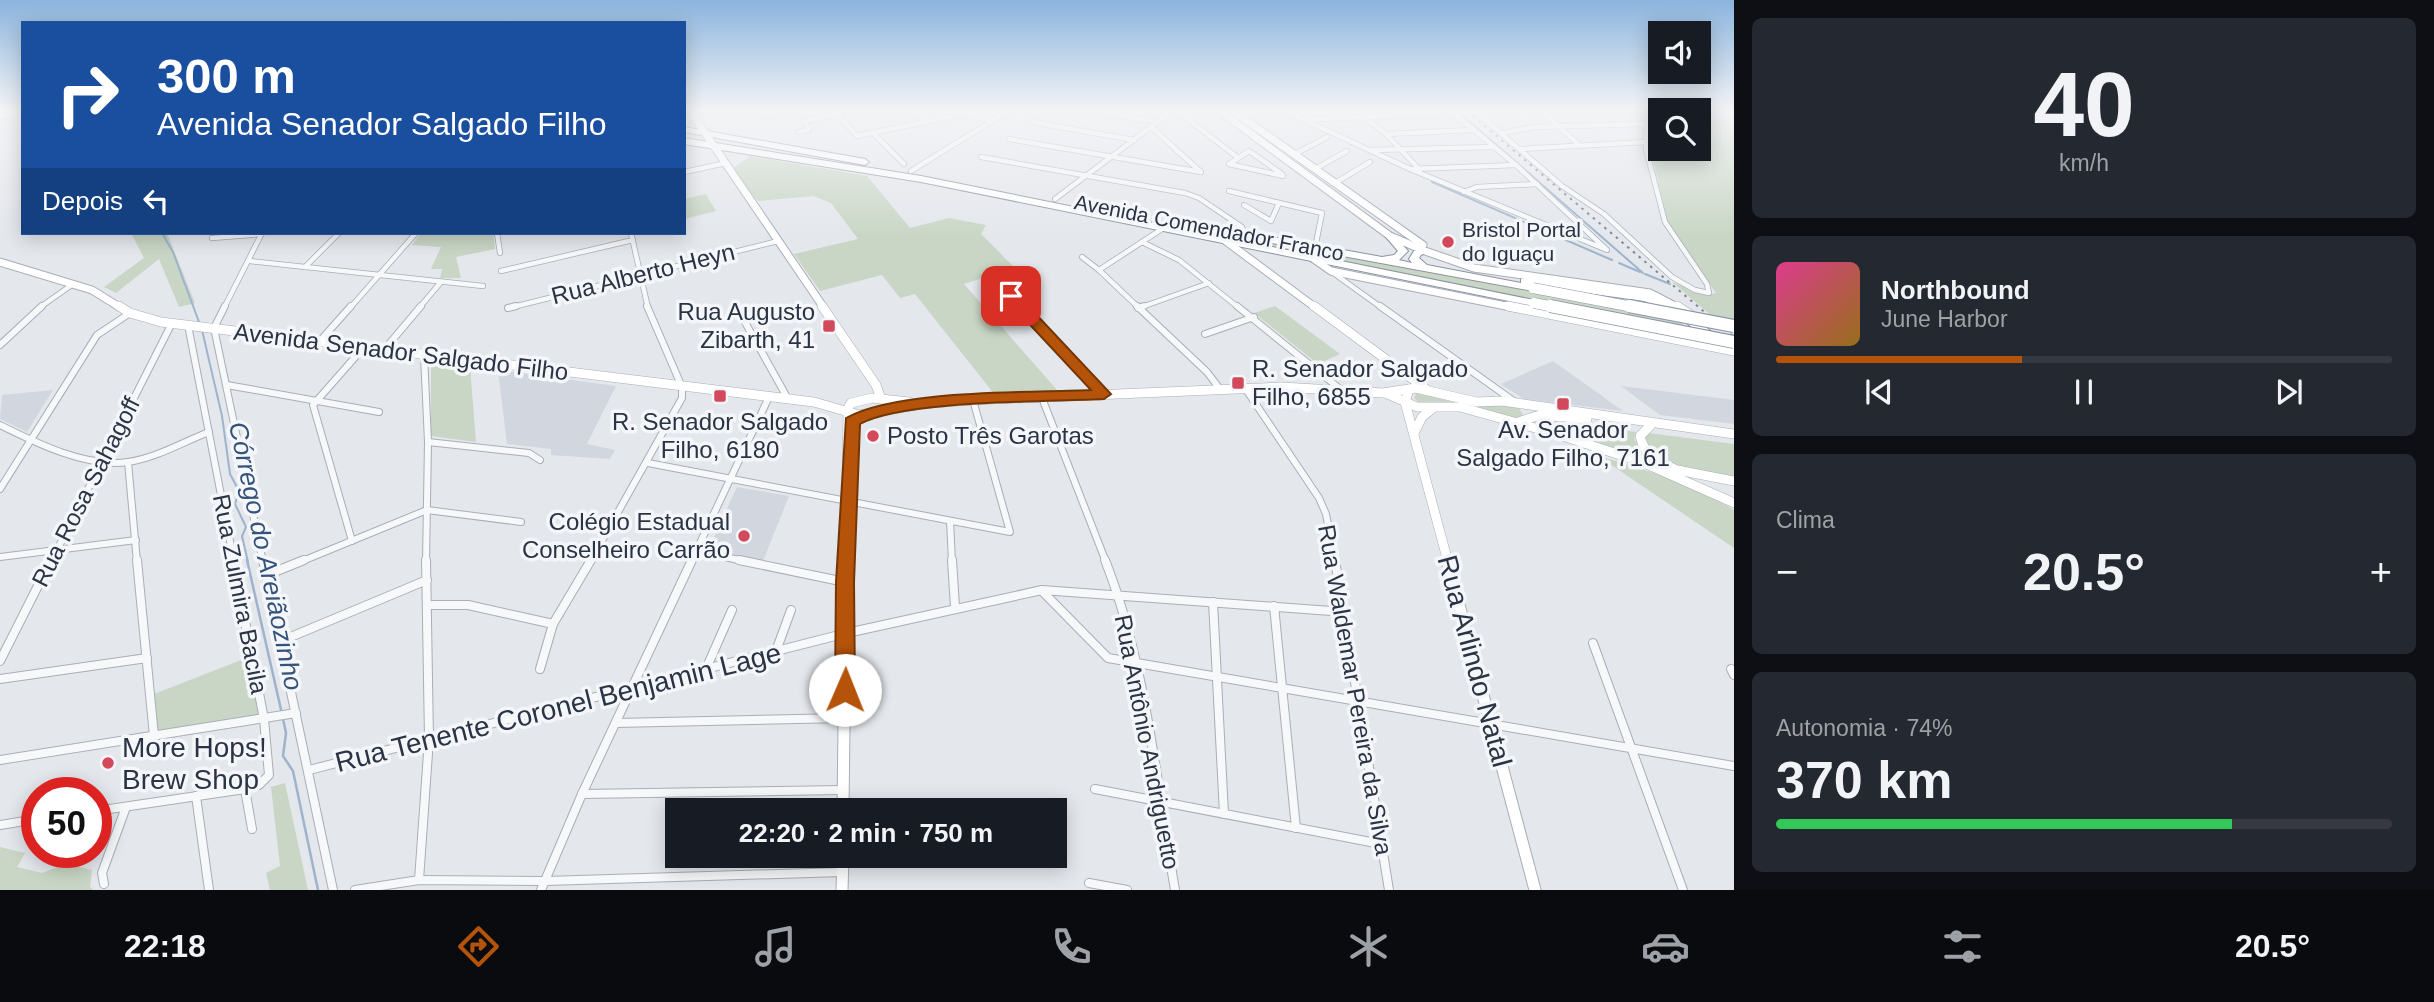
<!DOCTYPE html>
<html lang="pt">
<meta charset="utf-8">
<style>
:root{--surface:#171b24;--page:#242831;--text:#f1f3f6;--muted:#9ea1a6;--line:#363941;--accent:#b45309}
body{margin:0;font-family:Helvetica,sans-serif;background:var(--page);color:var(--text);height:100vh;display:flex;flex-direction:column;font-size:26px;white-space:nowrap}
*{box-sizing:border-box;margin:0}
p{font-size:23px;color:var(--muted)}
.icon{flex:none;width:38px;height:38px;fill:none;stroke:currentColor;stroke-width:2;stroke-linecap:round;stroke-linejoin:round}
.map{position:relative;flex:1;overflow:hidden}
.side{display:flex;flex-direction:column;gap:18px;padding:18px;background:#0d0f14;width:700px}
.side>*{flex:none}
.top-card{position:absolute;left:21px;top:21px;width:665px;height:214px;border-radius:0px;box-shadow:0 4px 18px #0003;background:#1a4fa0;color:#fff;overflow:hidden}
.buttons{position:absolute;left:1648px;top:21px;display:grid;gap:14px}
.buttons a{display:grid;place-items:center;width:63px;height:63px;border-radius:0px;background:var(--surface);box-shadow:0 4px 18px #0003;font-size:35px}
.speed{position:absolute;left:21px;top:777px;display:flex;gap:14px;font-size:35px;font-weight:700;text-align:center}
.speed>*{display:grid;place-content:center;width:91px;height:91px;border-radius:50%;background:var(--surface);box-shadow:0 4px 18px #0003;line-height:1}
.speed .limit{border:10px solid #d22;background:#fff;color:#111}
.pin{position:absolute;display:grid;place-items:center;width:60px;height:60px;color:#fff;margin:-30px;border-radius:14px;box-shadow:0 4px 10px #0006}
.me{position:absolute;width:77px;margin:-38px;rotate:1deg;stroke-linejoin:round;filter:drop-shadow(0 0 5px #0008)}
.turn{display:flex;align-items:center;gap:24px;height:147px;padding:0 21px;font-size:32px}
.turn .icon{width:91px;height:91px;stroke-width:2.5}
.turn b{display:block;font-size:49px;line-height:60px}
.then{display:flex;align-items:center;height:66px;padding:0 21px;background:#0003;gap:14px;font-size:26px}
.big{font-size:52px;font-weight:700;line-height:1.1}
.side .tile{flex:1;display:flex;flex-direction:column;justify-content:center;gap:10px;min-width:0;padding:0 24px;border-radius:10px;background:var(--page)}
.side .dial{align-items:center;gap:0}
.dial b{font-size:91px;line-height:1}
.song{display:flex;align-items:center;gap:21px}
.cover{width:84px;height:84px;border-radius:10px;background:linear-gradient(135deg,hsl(330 70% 55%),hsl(40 70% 35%))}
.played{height:7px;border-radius:4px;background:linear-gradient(90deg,var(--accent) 40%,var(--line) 40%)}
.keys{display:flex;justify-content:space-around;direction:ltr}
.heat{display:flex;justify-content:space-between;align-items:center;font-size:38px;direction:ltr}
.charge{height:10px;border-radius:5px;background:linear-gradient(90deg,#34c759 74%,var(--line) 0)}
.trip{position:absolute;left:665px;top:798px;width:402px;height:70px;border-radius:0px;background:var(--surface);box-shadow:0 4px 18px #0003;font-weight:700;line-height:70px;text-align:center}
.menu{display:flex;height:112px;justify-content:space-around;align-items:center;background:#090b0e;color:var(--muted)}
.menu .icon{width:49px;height:49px}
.menu .selected{color:var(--accent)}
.menu b{font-size:32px;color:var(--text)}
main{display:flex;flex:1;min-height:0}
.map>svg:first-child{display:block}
.built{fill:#d2d6de}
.green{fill:#c9d6c5}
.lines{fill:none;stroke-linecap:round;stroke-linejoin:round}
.stream-far1{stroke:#9fb4cc;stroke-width:2}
.stream{stroke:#9fb4cc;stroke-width:2.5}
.street-far2-casing{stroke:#a9aeb7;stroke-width:6}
.street-far1-casing{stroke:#a9aeb7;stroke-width:8}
.street-casing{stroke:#a9aeb7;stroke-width:10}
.secondary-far2-casing{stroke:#a9aeb7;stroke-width:9}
.secondary-far1-casing{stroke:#a9aeb7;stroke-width:10}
.secondary-casing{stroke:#a9aeb7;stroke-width:13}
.highway-casing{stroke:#8b94a3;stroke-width:2}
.street-far2{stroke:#f7f8fa;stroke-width:4.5}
.street-far1{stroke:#f7f8fa;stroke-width:6}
.street{stroke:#f7f8fa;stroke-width:8}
.secondary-far2{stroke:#fff;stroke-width:7}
.secondary-far1{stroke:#fff;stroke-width:9}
.secondary{stroke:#fff;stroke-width:11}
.highway{fill:#fff;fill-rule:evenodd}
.rail{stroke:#7d8696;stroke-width:2;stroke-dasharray:2.5 5;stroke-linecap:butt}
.highway-bridge-far1-casing{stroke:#8b94a3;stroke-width:11;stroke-linecap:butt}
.highway-bridge-casing{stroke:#8b94a3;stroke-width:14;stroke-linecap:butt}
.highway-bridge-far1{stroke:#fff;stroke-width:10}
.highway-bridge{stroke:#fff;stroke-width:12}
.route{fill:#b45309;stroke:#753606;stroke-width:2}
.poi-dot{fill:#d1495b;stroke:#f4f6f9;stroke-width:2.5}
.labels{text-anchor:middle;stroke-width:7;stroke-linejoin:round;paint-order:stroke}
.far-street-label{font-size:21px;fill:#2b3445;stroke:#f4f6f9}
.far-poi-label{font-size:21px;fill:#2b3445;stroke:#f4f6f9;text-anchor:start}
.street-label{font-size:24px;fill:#2b3445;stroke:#f4f6f9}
.poi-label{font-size:24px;fill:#2b3445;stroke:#f4f6f9;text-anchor:end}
.water-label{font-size:26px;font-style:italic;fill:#34527a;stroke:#f4f6f9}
.near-street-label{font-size:28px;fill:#2b3445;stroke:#f4f6f9}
.near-poi-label{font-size:28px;fill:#2b3445;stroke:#f4f6f9;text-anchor:start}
</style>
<main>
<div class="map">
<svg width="1734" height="890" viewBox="0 0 1734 890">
<rect width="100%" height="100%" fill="#e4e7ec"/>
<g class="built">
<path d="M1553 361 1623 411 1524 399 1501 384Z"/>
<path d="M498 370 616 386 587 444 615 450 610 459 551 455V449L507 444Z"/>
<path d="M1621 386 1734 400V424L1660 415Z"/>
<path d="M53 390 27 432 0 419 2 395Z"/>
<path d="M737 487 789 496 763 561 708 550Z"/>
</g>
<g class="green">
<path d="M1651 111H1661V149H1699V111H1734V322L1714 318 1672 282 1705 295 1716 293 1667 221 1649 141Z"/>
<path d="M750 156 867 176 910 228 949 218 986 225 981 234 1015 268 964 284 1057 390 995 395 915 294 900 298 882 275 820 291 794 254 858 239 831 203 813 196 758 201 732 169Z"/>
<path d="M706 194 716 211 684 219V199Z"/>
<path d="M1172 226 1244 237 1681 320 1685 329 1535 302Z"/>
<path d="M131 233H167L195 303 179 307 159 259 116 293 104 287 144 258Z"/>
<path d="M421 233H493L495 249 456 257 461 278H440L442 269H431L441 247 412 245Z"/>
<path d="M1275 306 1340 354 1318 364 1254 313Z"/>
<path d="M431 362 470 367 476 442 431 436Z"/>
<path d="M1417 391 1518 407 1523 415 1516 419 1421 404 1414 398Z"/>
<path d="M1548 421 1636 432 1634 439 1650 460 1544 425Z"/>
<path d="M1648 433 1734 444V476C1701 474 1660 470 1644 438Z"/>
<path d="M1598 456C1645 469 1692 484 1734 510V548Z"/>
<path d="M249 657 260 718 158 733 154 694Z"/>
<path d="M285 783 308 890H270L266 873 280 866 271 787Z"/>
<path d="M0 847 25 853 17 867 42 873 67 864 92 870 90 887 93 890H0Z"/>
</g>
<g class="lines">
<g class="stream-far1">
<path d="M1461 114 1643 273"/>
<path d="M1432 182 1612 260"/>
<path d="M162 233 173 252 199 322"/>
<path d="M1619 263 1640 272"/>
<path d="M1645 274 1670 284"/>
<path d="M202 330 222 416 230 474 239 491 235 504 246 527 242 536 248 562"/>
</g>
<g class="stream">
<path d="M247 560 282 714"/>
<path d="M283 719 286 733 283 756 293 771 318 890"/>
</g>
<g class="street-far2-casing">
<g id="street-far2">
<path d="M16 111 23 116"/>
<path d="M749 111 771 117"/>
<path d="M834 111 857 136 967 113"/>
<path d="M915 111 927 122"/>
<path d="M1094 111 1158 122"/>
<path d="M1177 111 1237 157"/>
<path d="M1285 111 1410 169 1607 250 1516 165 1451 111"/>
<path d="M1356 111 1386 134 1419 169"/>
<path d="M1475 111 1562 186 1604 214 1672 277 1695 290 1709 293 1707 284 1665 222 1646 149 1647 111"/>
<path d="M1542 111 1578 144"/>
<path d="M963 112 991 121"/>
<path d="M1236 114 1250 111"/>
<path d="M1304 120 1484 111"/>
<path d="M805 121 851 111"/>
<path d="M1032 122 1134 140"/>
<path d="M1151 127 1201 172"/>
<path d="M799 132 809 130 805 121"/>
<path d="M1502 133 1534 127 1644 124"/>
<path d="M874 134 904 164"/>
<path d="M1386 134 1474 130"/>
<path d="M1009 139 1201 172"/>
<path d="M1520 149 1646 142"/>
<path d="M1371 150 1494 147"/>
<path d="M1249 151 1282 174 1283 176 1229 164Z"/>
<path d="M1295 154 1327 137"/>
<path d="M981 157 1185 193 1199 198 1242 227 1245 235"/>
<path d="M1315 169 1347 151"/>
<path d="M1412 169 1516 165"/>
<path d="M911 171 1008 111"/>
<path d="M684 172 726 163"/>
<path d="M1335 183 1370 162"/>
<path d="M1229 191 1322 213 1315 248"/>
<path d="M1464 192 1477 187 1537 184"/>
<path d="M1055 199 1172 111"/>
<path d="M1244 205 1271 221 1279 203"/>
<path d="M497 233 500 253"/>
<path d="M631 233 648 308"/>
<path d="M212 238 261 234"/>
<path d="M1142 242 1179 260 1239 308"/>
<path d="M1082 257 1099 270"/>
<path d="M250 261 483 286"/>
<path d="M305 267 339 233"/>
<path d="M501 271 633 240"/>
<path d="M1332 272 1382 308"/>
<path d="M993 276 1023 308"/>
<path d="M734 303 737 308"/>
<path d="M39 308 73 284"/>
<path d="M224 308 262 233"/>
<path d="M350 308 416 233"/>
<path d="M419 308 441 282"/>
<path d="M509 308 778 241"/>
<path d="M1139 308 1099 270 1165 227"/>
<path d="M1139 308 1209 283"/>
</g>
</g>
<g class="street-far1-casing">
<g id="street-far1">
<path d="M225 306 214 328 263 562"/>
<path d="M736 306 788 399"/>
<path d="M1021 306 1104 394"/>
<path d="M1137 306 1207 372 1220 389"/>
<path d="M1237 306 1339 388"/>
<path d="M1380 306 1515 402"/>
<path d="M508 308 516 306"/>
<path d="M1138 308 1144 306"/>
<path d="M188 325 234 562"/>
<path d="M1205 334 1254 317"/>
<path d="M320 341 351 306"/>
<path d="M0 345 42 306"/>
<path d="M384 350 421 306"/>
<path d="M424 355 428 442 426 562"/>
<path d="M227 385 379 412"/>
<path d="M1245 388 1319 498 1326 514 1335 562"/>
<path d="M1042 398 1106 562"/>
<path d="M0 425C36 443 87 468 128 462 156 458 183 442 209 432"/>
<path d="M428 442 529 453 540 460"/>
<path d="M128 462 137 562"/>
<path d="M648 463 1010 532 973 400"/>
<path d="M0 489 97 335 130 313"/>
<path d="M950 521 952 562"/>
<path d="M352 541 313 405 364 347"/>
<path d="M697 551 748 562"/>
<path d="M0 557 136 540"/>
<path d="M51 562 172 323"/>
<path d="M300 562 427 510 521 522"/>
<path d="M590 562 682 398V387L647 306"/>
<path d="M691 562 769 397"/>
</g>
</g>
<g class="street-casing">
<g id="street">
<path d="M137 560 154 736"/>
<path d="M263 560 333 890"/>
<path d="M739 560 845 582"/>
<path d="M952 560 955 607"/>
<path d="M1105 560C1146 664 1156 780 1175 890"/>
<path d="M1335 560 1389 890"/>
<path d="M267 575 304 560"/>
<path d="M1042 591 1108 658 1734 766"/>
<path d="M1213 602 1224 814"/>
<path d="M427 605H468L553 624"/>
<path d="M1274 606 1296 828"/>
<path d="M281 641 427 580"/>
<path d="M1593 643 1683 890"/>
<path d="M776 651 791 610"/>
<path d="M0 661 51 560"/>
<path d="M540 669 553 624 591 560"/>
<path d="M706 669 732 610"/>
<path d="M1731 669 1734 675"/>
<path d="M0 679 147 658"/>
<path d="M616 723 845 718"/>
<path d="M0 760 296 713"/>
<path d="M309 770 847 633 1042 590 1345 612"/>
<path d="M245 789 252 829"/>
<path d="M1095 789 1381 844"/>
<path d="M582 794 843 790"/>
<path d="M196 796 209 890"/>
<path d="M96 811 245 789 259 785 269 775 264 719 233 560"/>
<path d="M0 825 37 819"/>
<path d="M419 880 429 739 426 560"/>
<path d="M1089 883 1127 890"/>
<path d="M104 884 102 873 126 807"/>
<path d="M355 890 419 880 546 881 842 872"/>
<path d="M541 890 582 794 692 560"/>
</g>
</g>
<g class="secondary-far2-casing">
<g id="secondary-far2">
<path d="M690 111 824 308"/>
<path d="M1220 111 1390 236 1425 251 1474 268 1650 293 1679 308"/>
<path d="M1233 111 1423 245"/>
<path d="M0 116 14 111"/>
<path d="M1223 239 1316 308"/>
<path d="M1311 257 1331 271 1516 308"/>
<path d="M0 262 92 290 121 308"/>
</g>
</g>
<g class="secondary-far1-casing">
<g id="secondary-far1">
<path d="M119 306 130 313 161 322 814 402 859 415 921 404 973 400 1282 387 1383 393 1416 388 1476 402 1502 401 1734 434"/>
<path d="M822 306 876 385 881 399"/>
<path d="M1314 306 1426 389"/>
<path d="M1508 306 1734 351"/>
<path d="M1677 306 1692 316"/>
<path d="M1409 389 1405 402 1448 562"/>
<path d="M1385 393 1417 407H1460L1557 434 1644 463 1734 503"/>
<path d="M847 410 851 403 872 398 909 402"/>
<path d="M1518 422 1540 415 1587 419"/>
<path d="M1650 426 1640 436C1644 454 1657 461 1673 468"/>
<path d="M1414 433 1422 417 1432 409"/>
<path d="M1667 468 1734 481"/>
<path d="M846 562 848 411"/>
</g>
</g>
<g class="secondary-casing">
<g id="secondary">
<path d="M1447 560 1535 890"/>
<path d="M843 810 846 560"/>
<path d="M842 890 843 856"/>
</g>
</g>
<g class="highway-casing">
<g id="highway">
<path d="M684 127 865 159 869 162 865 165 684 132Z"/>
<path d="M684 138 921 176 1534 300 1539 303 1534 306 921 182 684 144Z"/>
<path d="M1390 233 1393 234 1408 251 1399 260 1412 263 1409 259 1414 251 1425 248 1430 251 1421 255 1419 258 1427 265 1521 283V279L1525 278 1650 296 1682 309 1712 332 1716 341 1710 348H1702L1700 345 1705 340 1703 336 1674 313 1644 301 1536 286 1538 288 1533 291 1272 243 1267 240 1272 237 1382 257 1394 255 1398 251 1385 236Z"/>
</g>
</g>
<use href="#street-far2" class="street-far2"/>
<use href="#street-far1" class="street-far1"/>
<use href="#street" class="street"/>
<use href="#secondary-far2" class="secondary-far2"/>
<use href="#secondary-far1" class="secondary-far1"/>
<use href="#secondary" class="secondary"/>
<use href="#highway" class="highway"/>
<path class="rail" d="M1467 111 1734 337"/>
<g class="highway-bridge-far1-casing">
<g id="highway-bridge-far1">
<path d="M1533 288 1638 308"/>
<path d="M1534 303 1559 308"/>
</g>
</g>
<g class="highway-bridge-casing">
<g id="highway-bridge">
<path d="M1550 306 1734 342"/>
<path d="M1629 306 1734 326"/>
</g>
</g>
<use href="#highway-bridge-far1" class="highway-bridge-far1"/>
<use href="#highway-bridge" class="highway-bridge"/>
</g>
<linearGradient id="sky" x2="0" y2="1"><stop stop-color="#8bb4dd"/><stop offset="0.47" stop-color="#f3f4f6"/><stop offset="1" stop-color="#f3f4f6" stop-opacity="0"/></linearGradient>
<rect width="1734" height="236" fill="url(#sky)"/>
<path class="route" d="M1011 292 1016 293 1111 394 1104 399C1048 402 903 400 860 424L854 582 855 690 852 696 845 698 838 696 835 690 836 582 846 418C898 389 1028 393 1091 390L1006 299 1004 296Z"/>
<g class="poi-dot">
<circle cx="1448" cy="242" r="7"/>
<rect x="822" y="319" width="14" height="14" rx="3.5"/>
<rect x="1231" y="376" width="14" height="14" rx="3.5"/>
<rect x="713" y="389" width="14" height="14" rx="3.5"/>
<rect x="1556" y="397" width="14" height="14" rx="3.5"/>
<circle cx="873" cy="436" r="7"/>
<circle cx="744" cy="536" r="7"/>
<circle cx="108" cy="763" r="7"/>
</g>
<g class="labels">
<g class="far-street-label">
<text transform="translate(1209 228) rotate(11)" y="7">Avenida Comendador Franco</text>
</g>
<g class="far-poi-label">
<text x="1462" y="237">Bristol Portal<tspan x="1462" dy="24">do Iguaçu</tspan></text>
</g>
<g class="street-label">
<text transform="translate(643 274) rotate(-14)" y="8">Rua Alberto Heyn</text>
<text transform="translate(401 352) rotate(7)" y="8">Avenida Senador Salgado Filho</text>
<text transform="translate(86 492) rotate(-63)" y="8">Rua Rosa Sahagoff</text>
<text transform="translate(240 594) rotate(79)" y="8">Rua Zulmira Bacila</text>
<text transform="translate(1355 690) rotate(80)" y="8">Rua Waldemar Pereira da Silva</text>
<text transform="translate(1147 742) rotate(79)" y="8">Rua Antônio Andriguetto</text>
</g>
<g class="poi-label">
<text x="815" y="320">Rua Augusto<tspan x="815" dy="28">Zibarth, 41</tspan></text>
<text x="1252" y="377" text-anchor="start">R. Senador Salgado<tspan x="1252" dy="28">Filho, 6855</tspan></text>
<text x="720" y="430" text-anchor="middle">R. Senador Salgado<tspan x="720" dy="28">Filho, 6180</tspan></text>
<text x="1563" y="438" text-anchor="middle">Av. Senador<tspan x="1563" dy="28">Salgado Filho, 7161</tspan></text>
<text x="887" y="444" text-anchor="start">Posto Três Garotas</text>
<text x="730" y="530">Colégio Estadual<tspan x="730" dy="28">Conselheiro Carrão</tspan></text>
</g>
<g class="water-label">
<text transform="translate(266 556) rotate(78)" y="9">Córrego do Areiãozinho</text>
</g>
<g class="near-street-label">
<text transform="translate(1475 661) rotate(75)" y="10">Rua Arlindo Natal</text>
<text transform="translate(558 707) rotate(-14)" y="10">Rua Tenente Coronel Benjamin Lage</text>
</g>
<g class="near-poi-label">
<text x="122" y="757">More Hops!<tspan x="122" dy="32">Brew Shop</tspan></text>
</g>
</g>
</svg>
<div class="buttons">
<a><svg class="icon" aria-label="sound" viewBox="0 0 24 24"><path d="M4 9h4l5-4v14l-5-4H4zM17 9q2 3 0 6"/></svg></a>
<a><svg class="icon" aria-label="search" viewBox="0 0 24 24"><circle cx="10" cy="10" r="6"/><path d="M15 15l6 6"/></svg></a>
</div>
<div class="speed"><div class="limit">50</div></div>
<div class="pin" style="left:1011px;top:296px;background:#d93025"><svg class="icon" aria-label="arrive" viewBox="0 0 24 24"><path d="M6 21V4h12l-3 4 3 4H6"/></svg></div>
<svg class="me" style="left:845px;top:690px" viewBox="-20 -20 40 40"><circle r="19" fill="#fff"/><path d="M0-13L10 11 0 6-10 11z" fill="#b45309"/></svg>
<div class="trip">22:20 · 2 min · 750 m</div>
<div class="top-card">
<div class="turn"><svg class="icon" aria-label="right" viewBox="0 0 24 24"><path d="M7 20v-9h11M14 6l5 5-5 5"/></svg><div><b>300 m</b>Avenida Senador Salgado Filho</div></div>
<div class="then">Depois<svg class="icon" aria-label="left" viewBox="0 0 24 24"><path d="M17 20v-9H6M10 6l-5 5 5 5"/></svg></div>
</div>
</div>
<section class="side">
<div class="tile dial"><b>40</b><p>km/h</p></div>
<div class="tile">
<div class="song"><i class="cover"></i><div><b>Northbound</b><p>June Harbor</p></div></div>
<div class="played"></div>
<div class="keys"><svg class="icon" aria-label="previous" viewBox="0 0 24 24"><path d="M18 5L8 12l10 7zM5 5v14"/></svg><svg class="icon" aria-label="pause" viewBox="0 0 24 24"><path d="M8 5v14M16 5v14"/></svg><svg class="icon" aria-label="next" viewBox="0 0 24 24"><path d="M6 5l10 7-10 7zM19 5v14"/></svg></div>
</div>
<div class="tile"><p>Clima</p>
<div class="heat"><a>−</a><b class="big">20.5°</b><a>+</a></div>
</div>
<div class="tile"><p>Autonomia · 74%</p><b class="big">370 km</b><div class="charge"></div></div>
</section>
</main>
<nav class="menu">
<b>22:18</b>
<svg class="icon selected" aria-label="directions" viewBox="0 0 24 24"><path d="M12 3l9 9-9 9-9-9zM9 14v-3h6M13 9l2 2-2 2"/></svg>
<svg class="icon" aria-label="music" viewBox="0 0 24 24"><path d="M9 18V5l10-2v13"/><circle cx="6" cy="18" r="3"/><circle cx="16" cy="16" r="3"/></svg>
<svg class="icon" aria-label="phone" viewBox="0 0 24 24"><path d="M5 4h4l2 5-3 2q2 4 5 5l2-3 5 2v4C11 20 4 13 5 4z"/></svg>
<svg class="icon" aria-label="climate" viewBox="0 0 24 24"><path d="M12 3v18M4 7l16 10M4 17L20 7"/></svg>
<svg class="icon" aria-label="car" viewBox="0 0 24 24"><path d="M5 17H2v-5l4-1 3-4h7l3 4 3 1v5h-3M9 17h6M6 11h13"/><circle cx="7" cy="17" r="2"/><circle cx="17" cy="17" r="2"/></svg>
<svg class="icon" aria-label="filters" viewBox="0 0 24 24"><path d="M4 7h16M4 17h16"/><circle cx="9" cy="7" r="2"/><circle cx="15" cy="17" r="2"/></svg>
<b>20.5°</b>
</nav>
